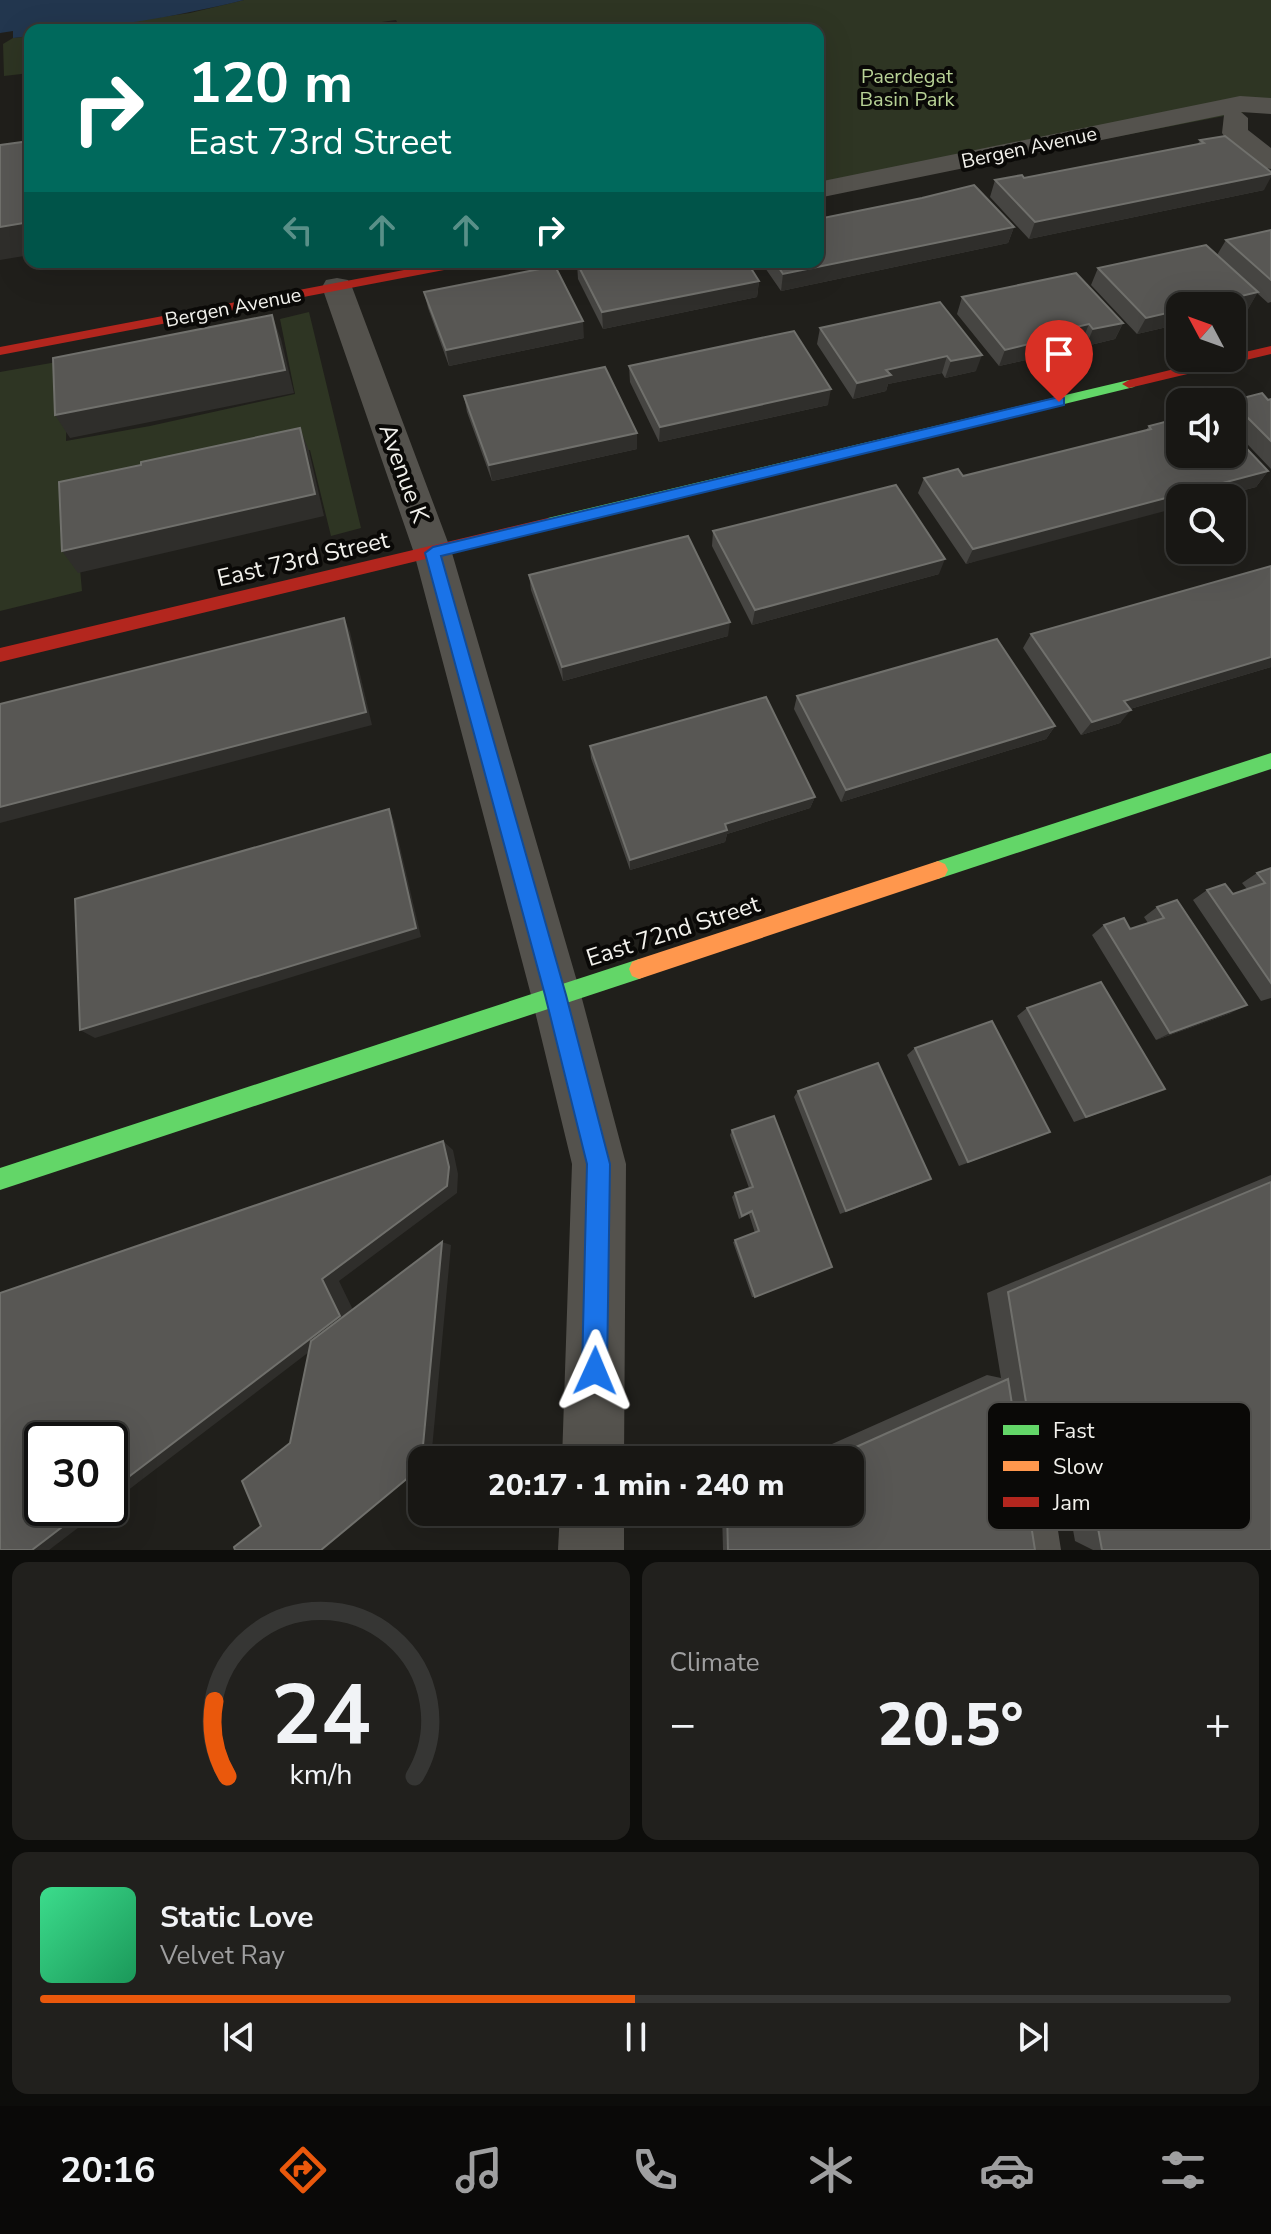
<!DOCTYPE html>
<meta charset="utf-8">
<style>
:root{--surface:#181714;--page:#21201d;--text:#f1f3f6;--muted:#9f9fa0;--line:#363634;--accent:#ea580c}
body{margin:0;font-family:"Nunito Sans",sans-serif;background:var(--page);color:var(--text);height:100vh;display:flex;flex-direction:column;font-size:30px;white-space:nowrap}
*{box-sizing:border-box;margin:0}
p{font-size:26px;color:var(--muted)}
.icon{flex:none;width:44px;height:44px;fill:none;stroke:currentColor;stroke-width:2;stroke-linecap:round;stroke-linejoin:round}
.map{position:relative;height:1550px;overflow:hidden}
.drawer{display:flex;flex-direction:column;gap:12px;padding:12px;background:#0d0d0b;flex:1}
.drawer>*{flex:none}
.guide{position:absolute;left:24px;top:24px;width:800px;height:244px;border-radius:16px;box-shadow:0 8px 32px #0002,0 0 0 2px var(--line);background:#00695c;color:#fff;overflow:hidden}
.needle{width:52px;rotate:311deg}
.fabs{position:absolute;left:1166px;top:292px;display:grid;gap:16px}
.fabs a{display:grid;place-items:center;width:80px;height:80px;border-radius:16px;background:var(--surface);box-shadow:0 8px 32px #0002,0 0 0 2px var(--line);font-size:40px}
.speed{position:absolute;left:24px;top:1422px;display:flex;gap:16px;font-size:40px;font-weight:700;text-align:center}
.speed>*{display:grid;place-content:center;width:104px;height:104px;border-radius:50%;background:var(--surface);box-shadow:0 8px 32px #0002,0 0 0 2px var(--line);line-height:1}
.speed .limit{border:4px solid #111;border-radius:12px;background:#fff;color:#111}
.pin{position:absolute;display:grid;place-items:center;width:68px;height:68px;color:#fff;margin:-82px -34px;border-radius:50% 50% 50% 0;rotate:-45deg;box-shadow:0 0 8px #0007}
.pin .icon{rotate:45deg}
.me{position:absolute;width:88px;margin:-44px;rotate:1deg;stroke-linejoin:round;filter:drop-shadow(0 0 6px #0008)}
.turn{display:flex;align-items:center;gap:28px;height:168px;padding:0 32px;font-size:36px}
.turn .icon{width:104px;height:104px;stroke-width:2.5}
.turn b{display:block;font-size:56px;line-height:68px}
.lanes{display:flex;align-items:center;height:76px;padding:0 32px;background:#0003;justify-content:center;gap:40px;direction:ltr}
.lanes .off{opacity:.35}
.big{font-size:60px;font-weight:800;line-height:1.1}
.drawer .widget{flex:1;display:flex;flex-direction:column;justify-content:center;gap:12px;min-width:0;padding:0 28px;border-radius:16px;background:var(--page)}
.drawer .dial{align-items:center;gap:0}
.dial svg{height:208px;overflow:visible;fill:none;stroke:var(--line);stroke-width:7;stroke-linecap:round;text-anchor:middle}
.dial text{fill:var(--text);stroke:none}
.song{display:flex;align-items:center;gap:24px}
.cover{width:96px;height:96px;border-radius:12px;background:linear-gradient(135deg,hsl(150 70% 55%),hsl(150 70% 35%))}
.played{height:8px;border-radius:4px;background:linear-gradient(90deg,var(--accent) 50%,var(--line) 50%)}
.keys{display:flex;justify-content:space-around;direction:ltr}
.heat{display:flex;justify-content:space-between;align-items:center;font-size:44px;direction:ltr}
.drawer .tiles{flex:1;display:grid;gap:12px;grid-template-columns:1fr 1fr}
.widget:last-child{grid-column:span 2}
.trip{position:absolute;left:408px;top:1446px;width:456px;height:80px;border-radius:16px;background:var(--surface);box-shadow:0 8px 32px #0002,0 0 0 2px var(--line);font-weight:800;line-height:80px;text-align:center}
.tabs{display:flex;height:128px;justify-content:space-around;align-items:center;background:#0a0908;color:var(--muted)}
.tabs .icon{width:56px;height:56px}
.tabs .current{color:var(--accent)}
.tabs b{font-size:36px;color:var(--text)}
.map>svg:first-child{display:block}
.green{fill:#2e3523}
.water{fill:#22364e}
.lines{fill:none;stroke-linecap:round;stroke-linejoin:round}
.lane{fill:#54524d;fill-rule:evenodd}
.street{fill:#54524d;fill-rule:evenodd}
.fast{fill:#63d668;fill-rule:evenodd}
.slow{fill:#ff974d;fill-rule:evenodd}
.jam{fill:#b3261e;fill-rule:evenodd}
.wall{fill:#464542}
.shaded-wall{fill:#2f2e2b}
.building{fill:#585754;stroke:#70706c;stroke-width:2}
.route{fill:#1a73e8;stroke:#114b97;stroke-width:2}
.labels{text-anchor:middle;stroke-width:8;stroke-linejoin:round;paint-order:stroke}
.far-park-label{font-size:20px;fill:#b8d296;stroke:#0a0907}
.far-street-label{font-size:20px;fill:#f2f1ec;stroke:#0a0907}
.street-label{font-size:24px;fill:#f2f1ec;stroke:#0a0907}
.key{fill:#0a0907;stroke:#504f4c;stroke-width:2}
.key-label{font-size:22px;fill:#f2f1ec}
</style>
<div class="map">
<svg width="1271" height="1550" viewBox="0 0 1271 1550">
<rect width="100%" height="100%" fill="#201f1b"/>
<g class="green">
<path d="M244 0H1271V107L818 194V30H401L396 20 325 30H71L190 13Z"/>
<path d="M30 36V73L4 76 3 44 13 38Z"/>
<path d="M309 312 361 528 331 536 310 450 286 454 74 503 82 591 0 611V372L68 360 66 441 150 426 295 394 280 319Z"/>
</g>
<path class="water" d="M0 0H244C174 17 102 30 30 30V36L13 38V31L0 33Z"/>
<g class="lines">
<path class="lane" d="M1028 1440 1041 1446 1047 1459 1061 1550H1023L1009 1459 1015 1446Z"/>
<g class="street">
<path d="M1240 96 1271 98V114L1241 112 1248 118V130L1271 148V169L1261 167 1226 139 1222 133 1224 115 818 198V182Z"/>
<path d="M337 278 348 280 352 287 452 553 581 995 626 1164 624 1460H562L572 1164 531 995 414 553 322 287 326 280Z"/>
<path d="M560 1512H624V1550H558Z"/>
</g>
<g class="fast">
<path d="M1129 380 1136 384 1134 387 548 530 540 524 548 518Z"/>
<path d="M1271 753V769L938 879 931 876 928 870 931 864 938 861Z"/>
<path d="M639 959 646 962 649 969 646 976 639 979 0 1190V1168Z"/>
</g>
<path class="slow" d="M938 861 945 864 948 870 945 876 938 879 639 979 632 976 629 969 632 962 639 959Z"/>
<g class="jam">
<path d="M446 262H471L465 266 0 355V347Z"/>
<path d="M1271 346V354L1129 388 1122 384 1129 380 1220 358H1232V355Z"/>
<path d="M548 518 556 524 553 528 0 662V648Z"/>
</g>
</g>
<g class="wall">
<path d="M1200 140 1264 190 1029 239 990 197 995 180 1024 178 1198 144Z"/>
<path d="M1014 227 1008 243 781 291 761 262H818Z"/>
<path d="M1271 230V302L1268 303 1257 293 1248 309 1232 306H1180L1167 327 1137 334 1091 285 1098 268 1217 255 1226 240Z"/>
<path d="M577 263 759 281 757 297 603 329 578 279Z"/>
<path d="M424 292 584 338 449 366 428 308Z"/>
<path d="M962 297 1123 323 1115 339 1086 346 1082 341 1033 352 1030 359 999 366 957 314Z"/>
<path d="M940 302 976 371 945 378 942 373 888 384 886 391 853 399 817 344 820 328Z"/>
<path d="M629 366 828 405 659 442 630 382Z"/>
<path d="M464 396 637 433V449L492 481 467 412Z"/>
<path d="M1271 399V469L1232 428V402H1231V401Z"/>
<path d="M1177 415 1268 471 1256 487 1213 498H1180L966 564 918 493 924 478 963 476 1146 430 1149 426 1174 420Z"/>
<path d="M713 531 939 574 752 625 712 546Z"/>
<path d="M1271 566V667L1130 709 1120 723 1081 735 1023 648 1031 634Z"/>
<path d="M529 575 728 636 563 681 531 590Z"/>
<path d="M797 696 1055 726 1046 739 841 802 794 709Z"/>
<path d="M590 746 815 797 810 808 727 834 725 842 630 870 591 758Z"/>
<path d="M1271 868V998L1261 1001 1193 900 1207 890 1233 894 1247 889 1242 883 1257 873Z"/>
<path d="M1157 907 1231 1013 1156 1040 1092 935 1104 925 1130 929 1148 923 1144 917Z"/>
<path d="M1027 1008 1150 1095 1074 1122 1017 1016Z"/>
<path d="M915 1048 1038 1137 959 1166 907 1055Z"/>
<path d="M798 1091 923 1183 840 1214 794 1097Z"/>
<path d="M774 1116 755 1297H752L733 1242 755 1233 749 1214 739 1219 732 1197 735 1193 749 1188 730 1135 732 1130Z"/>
<path d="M1271 1175V1550H1093L1075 1541 1057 1440 1032 1439 1017 1434 1035 1550H723L722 1512H850V1460H796L987 1375 1001 1378 987 1293Z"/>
</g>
<g class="shaded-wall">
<path d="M1271 174V177L1264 190 1029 239 1035 222Z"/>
<path d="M30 222V255L0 260V227Z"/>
<path d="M1014 227 1008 243 781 291 783 274Z"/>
<path d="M759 281 757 297 603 329 602 312Z"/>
<path d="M1258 292 1248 309 1232 312V306H1225L1229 299Z"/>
<path d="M1223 293 1216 306H1180V317L1171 319 1167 327 1137 334 1146 318 1169 305Z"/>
<path d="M272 315 281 339 294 393 70 438 55 415Z"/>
<path d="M583 321 584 338 449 366 446 350Z"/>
<path d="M1123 323 1115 339 1086 346 1093 329Z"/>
<path d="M1089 324 1082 341 1033 352 1030 359 999 366 1005 350 1032 337Z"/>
<path d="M982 355 976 371 945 378 951 361Z"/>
<path d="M947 356 942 373 888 384 886 391 853 399 857 383 886 370Z"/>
<path d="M831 389 828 405 659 442 660 427Z"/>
<path d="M300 428 309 451 324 516 78 573 62 551Z"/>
<path d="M637 433V449L492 481 489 465Z"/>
<path d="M1268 471 1256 487 1213 498H1180V507L966 564 973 549Z"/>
<path d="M945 559 939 574 752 625 755 610Z"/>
<path d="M344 618 350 632 372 725 0 823V807Z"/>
<path d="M730 622 728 636 563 681 562 667Z"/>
<path d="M1271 657V667L1113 714 1124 701Z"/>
<path d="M1131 710 1120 723 1081 735 1092 722Z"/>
<path d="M1055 726 1046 739 841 802 846 790Z"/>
<path d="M815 797 810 808 727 834 725 842 630 870V860L725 824Z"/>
<path d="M389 809 394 821 421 937 95 1038 80 1030Z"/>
<path d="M1247 1005 1231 1013 1156 1040 1170 1033Z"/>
<path d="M443 1141 453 1150 458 1174 457 1193 339 1281 356 1316 110 1504V1491Z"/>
<path d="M442 1242 451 1245 431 1460H422V1467L321 1550Z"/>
<path d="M87 1508H104L49 1550H32Z"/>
</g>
<g class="building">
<path d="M1225 136 1271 172V174L1035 222 995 180 1022 175 1024 178 1204 143 1200 140Z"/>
<path d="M30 141V222L0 227V145Z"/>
<path d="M974 185 1014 227 783 274 775 262H818V219L922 198Z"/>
<path d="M1271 230V280L1226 240Z"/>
<path d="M1206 245 1258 292 1229 299 1223 293 1169 305 1176 311 1146 318 1098 268Z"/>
<path d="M580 262H747L759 281 602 312 577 263Z"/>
<path d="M555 266 583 321 446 350 424 292Z"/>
<path d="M1076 273 1123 323 1093 329 1089 324 1032 337 1037 342 1005 350 962 297Z"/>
<path d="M940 302 982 355 951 361 947 356 886 370 891 375 857 383 820 328Z"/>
<path d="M272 315 285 370 55 415 53 358Z"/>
<path d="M794 331 831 389 660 427 629 366Z"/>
<path d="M605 367 637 433 489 465 464 396Z"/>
<path d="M1262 393 1268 400 1271 399V441L1231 401Z"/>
<path d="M1180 418V454H1232V433L1268 471 973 549 924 478 958 469 963 476 1151 429 1149 426Z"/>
<path d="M300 428 315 494 62 551 59 482 141 465V462Z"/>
<path d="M896 485 945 559 755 610 713 531Z"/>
<path d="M688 536 730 622 562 667 529 575Z"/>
<path d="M1271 566V657L1124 701 1131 710 1092 722 1031 634Z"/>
<path d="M344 618 366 712 0 807V704Z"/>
<path d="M997 639 1055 726 846 790 797 696Z"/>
<path d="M766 697 815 797 725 824 727 830 630 860 590 746Z"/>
<path d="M389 809 416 928 80 1030 75 899Z"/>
<path d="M1271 868V983L1207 890 1225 884 1233 894 1265 883 1257 873Z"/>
<path d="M1177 900 1247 1005 1170 1033 1104 925 1124 918 1130 929 1164 918 1157 907Z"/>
<path d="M1101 982 1165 1089 1086 1117 1027 1008Z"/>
<path d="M992 1021 1050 1132 968 1162 915 1048Z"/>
<path d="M878 1063 931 1179 846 1211 798 1091Z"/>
<path d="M774 1116 832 1267 755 1297 735 1240 759 1231 752 1211 742 1216 735 1193 753 1187 732 1130Z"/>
<path d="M443 1141 449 1167 447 1186 322 1279 340 1316 110 1491V1440H42V1508H87L32 1550H0V1293Z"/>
<path d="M1271 1182V1550H1102L1082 1441 1032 1439 1008 1292Z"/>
<path d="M442 1242 421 1467 321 1550H235L234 1547 261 1526 242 1481 290 1443 311 1341Z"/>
<path d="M1008 1379 1035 1550H728L727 1512H850V1460H827Z"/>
</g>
<path class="route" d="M1059 397 1064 398V405L441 556 566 995 610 1164 607 1371 603 1380 595 1384 586 1380 582 1371 587 1164 545 995 425 553 433 547Z"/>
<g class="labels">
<g class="far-park-label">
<text x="907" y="83">Paerdegat<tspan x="907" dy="23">Basin Park</tspan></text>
</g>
<g class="far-street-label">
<text transform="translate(1029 147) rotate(-12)" y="7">Bergen Avenue</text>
<text transform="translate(233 307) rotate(-11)" y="7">Bergen Avenue</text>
</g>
<g class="street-label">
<text transform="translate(404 473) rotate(70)" y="8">Avenue K</text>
<text transform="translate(303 559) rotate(-13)" y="8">East 73rd Street</text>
<text transform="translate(673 931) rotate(-18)" y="8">East 72nd Street</text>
</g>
</g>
<rect x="987" y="1402" width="264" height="128" rx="12" class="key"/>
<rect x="1003" y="1425" width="36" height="10" fill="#63d668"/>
<rect x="1003" y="1461" width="36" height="10" fill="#ff974d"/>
<rect x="1003" y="1497" width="36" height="10" fill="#b3261e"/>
<g class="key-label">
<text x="1053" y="1438">Fast</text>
<text x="1053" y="1474">Slow</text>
<text x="1053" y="1510">Jam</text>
</g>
</svg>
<div class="fabs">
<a><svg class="needle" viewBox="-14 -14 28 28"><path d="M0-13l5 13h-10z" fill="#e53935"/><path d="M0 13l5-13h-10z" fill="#9f9fa0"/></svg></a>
<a><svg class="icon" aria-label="sound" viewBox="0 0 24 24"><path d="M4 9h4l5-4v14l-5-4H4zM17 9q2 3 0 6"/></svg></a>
<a><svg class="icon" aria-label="search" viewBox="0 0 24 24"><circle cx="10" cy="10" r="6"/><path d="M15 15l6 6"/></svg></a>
</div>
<div class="speed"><div class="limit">30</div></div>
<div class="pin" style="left:1059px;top:402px;background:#d93025"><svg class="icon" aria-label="arrive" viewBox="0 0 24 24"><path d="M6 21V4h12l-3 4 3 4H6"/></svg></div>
<svg class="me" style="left:595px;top:1371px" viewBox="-20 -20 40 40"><path d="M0-17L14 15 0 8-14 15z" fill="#1a73e8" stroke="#fff" stroke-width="4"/></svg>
<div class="trip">20:17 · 1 min · 240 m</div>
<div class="guide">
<div class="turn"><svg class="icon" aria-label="right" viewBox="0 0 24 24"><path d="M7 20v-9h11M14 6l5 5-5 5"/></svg><div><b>120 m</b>East 73rd Street</div></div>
<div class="lanes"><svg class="icon off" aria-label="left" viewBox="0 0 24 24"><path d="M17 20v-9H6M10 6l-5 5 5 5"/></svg><svg class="icon off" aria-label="ahead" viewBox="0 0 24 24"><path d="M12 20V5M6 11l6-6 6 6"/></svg><svg class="icon off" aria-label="ahead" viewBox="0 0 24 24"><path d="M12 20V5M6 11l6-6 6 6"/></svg><svg class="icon" aria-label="right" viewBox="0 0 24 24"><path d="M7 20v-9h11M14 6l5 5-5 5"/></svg></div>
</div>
</div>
<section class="drawer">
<div class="tiles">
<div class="widget dial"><svg viewBox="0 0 100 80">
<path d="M14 69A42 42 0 1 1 86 69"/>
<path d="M14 69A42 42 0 0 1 9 40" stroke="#ea580c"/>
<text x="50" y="56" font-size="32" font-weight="700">24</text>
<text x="50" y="72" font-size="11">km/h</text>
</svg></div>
<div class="widget"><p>Climate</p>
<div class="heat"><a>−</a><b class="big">20.5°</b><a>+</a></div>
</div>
<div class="widget">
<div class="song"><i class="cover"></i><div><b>Static Love</b><p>Velvet Ray</p></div></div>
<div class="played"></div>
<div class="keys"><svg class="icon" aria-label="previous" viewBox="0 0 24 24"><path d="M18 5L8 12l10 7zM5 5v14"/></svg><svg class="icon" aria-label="pause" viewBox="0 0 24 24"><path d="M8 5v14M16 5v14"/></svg><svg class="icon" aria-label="next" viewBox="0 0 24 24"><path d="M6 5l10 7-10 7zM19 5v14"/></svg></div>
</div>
</div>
</section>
<nav class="tabs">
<b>20:16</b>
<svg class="icon current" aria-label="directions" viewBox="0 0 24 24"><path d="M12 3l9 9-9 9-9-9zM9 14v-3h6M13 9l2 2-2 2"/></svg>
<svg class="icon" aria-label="music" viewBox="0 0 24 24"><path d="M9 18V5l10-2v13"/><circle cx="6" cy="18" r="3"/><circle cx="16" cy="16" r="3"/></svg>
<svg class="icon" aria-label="phone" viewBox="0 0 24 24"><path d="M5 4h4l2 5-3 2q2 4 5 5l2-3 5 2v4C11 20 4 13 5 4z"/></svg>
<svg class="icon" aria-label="climate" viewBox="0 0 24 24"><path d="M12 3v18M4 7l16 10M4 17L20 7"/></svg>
<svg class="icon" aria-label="car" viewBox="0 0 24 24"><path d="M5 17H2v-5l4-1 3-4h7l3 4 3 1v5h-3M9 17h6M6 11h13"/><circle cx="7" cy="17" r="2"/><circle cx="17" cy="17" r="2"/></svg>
<svg class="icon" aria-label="filters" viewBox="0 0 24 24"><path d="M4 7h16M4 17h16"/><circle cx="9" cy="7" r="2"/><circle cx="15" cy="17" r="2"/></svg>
</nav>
